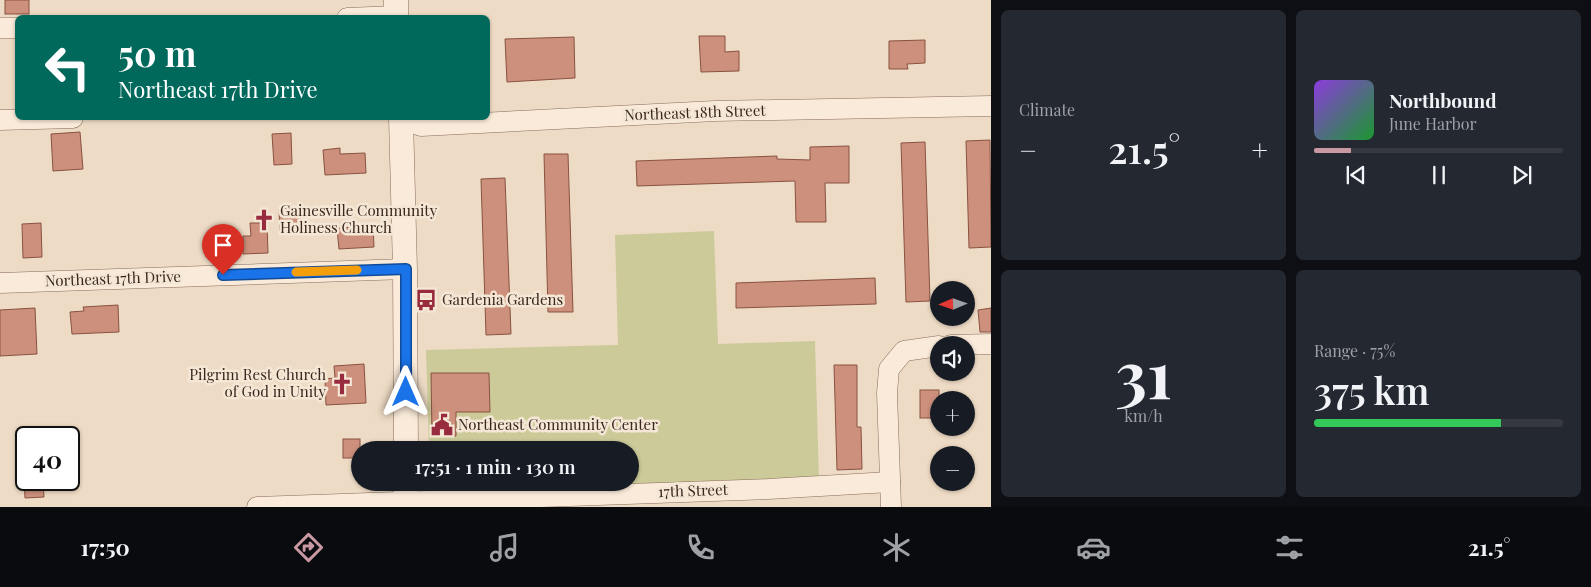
<!DOCTYPE html>
<meta charset="utf-8">
<style>
:root{--surface:#171b24;--page:#242831;--text:#f1f3f6;--muted:#9ea1a6;--line:#363941;--accent:#c999a3}
body{margin:0;font-family:"Playfair Display",serif;background:var(--page);color:var(--text);height:100vh;display:flex;flex-direction:column;font-size:19px;white-space:nowrap}
*{box-sizing:border-box;margin:0}
p{font-size:16px;color:var(--muted)}
.icon{flex:none;width:28px;height:28px;fill:none;stroke:currentColor;stroke-width:2;stroke-linecap:round;stroke-linejoin:round}
.map{position:relative;flex:1;overflow:hidden}
.side{display:flex;flex-direction:column;gap:10px;padding:10px;background:#0d0f14;width:600px}
.side>*{flex:none}
.banner{position:absolute;left:15px;top:15px;width:475px;height:105px;border-radius:8px;box-shadow:0 1px 4px #0004;background:#00695c;color:#fff;overflow:hidden}
.needle{width:32px;rotate:268deg}
.fabs{position:absolute;left:930px;top:281px;display:grid;gap:10px}
.fabs a{display:grid;place-items:center;width:45px;height:45px;border-radius:50%;background:var(--surface);box-shadow:0 1px 4px #0004;font-size:25px}
.speed{position:absolute;left:15px;top:426px;display:flex;gap:10px;font-size:25px;font-weight:700;text-align:center}
.speed>*{display:grid;place-content:center;width:65px;height:65px;border-radius:50%;background:var(--surface);box-shadow:0 1px 4px #0004;line-height:1}
.speed .limit{border:2px solid #111;border-radius:8px;background:#fff;color:#111}
.pin{position:absolute;display:grid;place-items:center;width:42px;height:42px;color:#fff;margin:-51px -21px;border-radius:50% 50% 50% 0;rotate:-45deg;box-shadow:0 0 5px #0007}
.pin .icon{rotate:45deg}
.me{position:absolute;width:55px;margin:-28px;rotate:0deg;stroke-linejoin:round;filter:drop-shadow(0 0 4px #0008)}
.turn{display:flex;align-items:center;gap:18px;height:105px;padding:0 20px;font-size:22px}
.turn .icon{width:65px;height:65px;stroke-width:2.5}
.turn b{display:block;font-size:35px;line-height:42px}
.big{font-size:38px;font-weight:600;line-height:1.1}
.side .tile{flex:1;display:flex;flex-direction:column;justify-content:center;gap:8px;min-width:0;padding:0 18px;border-radius:8px;background:var(--page)}
.side .dial{align-items:center;gap:0}
.dial b{font-size:65px;line-height:1}
.song{display:flex;align-items:center;gap:15px}
.cover{width:60px;height:60px;border-radius:8px;background:linear-gradient(135deg,hsl(270 70% 55%),hsl(130 70% 35%))}
.played{height:5px;border-radius:2px;background:linear-gradient(90deg,var(--accent) 15%,var(--line) 15%)}
.keys{display:flex;justify-content:space-around;direction:ltr}
.heat{display:flex;justify-content:space-between;align-items:center;font-size:28px;direction:ltr}
.charge{height:8px;border-radius:4px;background:linear-gradient(90deg,#34c759 75%,var(--line) 0)}
.side .tiles{flex:1;display:grid;gap:10px;grid-template-columns:repeat(2,1fr)}
.trip{position:absolute;left:351px;top:441px;width:288px;height:50px;border-radius:25px;background:var(--surface);box-shadow:0 1px 4px #0004;font-weight:600;line-height:50px;text-align:center}
.tab-bar{display:flex;height:80px;justify-content:space-around;align-items:center;background:#090b0e;color:var(--muted)}
.tab-bar .icon{width:35px;height:35px}
.tab-bar .current{color:var(--accent)}
.tab-bar b{font-size:22px;color:var(--text)}
main{display:flex;flex:1;min-height:0}
.map>svg:first-child{display:block}
.green{fill:#ccca99}
.building{fill:#cc907c;stroke:#885241}
.lines{fill:none;stroke-linecap:round;stroke-linejoin:round}
.minor-casing{stroke:#896c5b;stroke-width:21}
.tertiary-casing{stroke:#896c5b;stroke-width:25}
.minor{stroke:#f9ead9;stroke-width:20}
.tertiary{stroke:#f9ead9;stroke-width:24}
.route-casing{stroke:#114b97;stroke-width:12}
.route{stroke:#1a73e8;stroke-width:9}
.slow{stroke:#f59e0b;stroke-width:9}
.labels{text-anchor:middle;stroke-width:5;stroke-linejoin:round;paint-order:stroke}
.street-label{font-size:15px;fill:#39271f;stroke:#f5e7d5}
.poi-label{font-size:15px;fill:#39271f;stroke:#f5e7d5;text-anchor:start}
</style>
<main>
<div class="map">
<svg width="991" height="507" viewBox="0 0 991 507">
<rect width="100%" height="100%" fill="#eedbc5"/>
<path class="green" d="M714 231 718 344 815 341 819 481 431 492 430 482H630V450H429L426 350 618 345 615 235Z"/>
<g class="building">
<rect x="5" y="0" width="24" height="14"/>
<path d="M699 36H725V52L739 51V71L701 72Z"/>
<path d="M574 37 575 78 507 82 505 39Z"/>
<path d="M925 40V63L907 64 908 69H889V41Z"/>
<path d="M80 132 83 169 53 171 51 134Z"/>
<path d="M291 133 292 164 274 165 272 134Z"/>
<path d="M990 140 991 247 969 248 966 141Z"/>
<path d="M925 142 930 301 906 302 901 143Z"/>
<path d="M849 146V183H825L826 222H796L795 181 637 186 636 161 777 156V159L810 160V147Z"/>
<path d="M340 148V154L365 153 366 173 325 175 323 150Z"/>
<path d="M544 154H568L573 312H548Z"/>
<path d="M505 178 511 334 486 335 481 179Z"/>
<path d="M300 208 301 233 280 234 279 209Z"/>
<path d="M41 223 42 257 23 258 22 224Z"/>
<path d="M250 223H267L268 253 243 254V236H251Z"/>
<path d="M373 226 374 247 339 249 337 228Z"/>
<path d="M875 278 876 304 736 308V283Z"/>
<path d="M118 305 119 332 72 334 70 312 84 311 83 307Z"/>
<path d="M35 308 37 354 0 356V310Z"/>
<path d="M991 308V332H980L978 310Z"/>
<path d="M364 364 366 403 326 405 325 379 335 378 334 366Z"/>
<path d="M834 365H857V427H861L862 469 837 470Z"/>
<path d="M431 373H489L490 412H456V436H432Z"/>
<rect x="920" y="390" width="19" height="28"/>
<rect x="343" y="439" width="17" height="19"/>
<path d="M24 480H43L44 497 25 498Z"/>
</g>
<g class="lines">
<g class="minor-casing">
<g id="minor">
<path d="M347 18 396 16"/>
<path d="M0 28H18"/>
<path d="M401 118 421 126 715 111 991 106"/>
<path d="M0 120 73 118"/>
<path d="M0 283 405 269"/>
<path d="M951 345 991 344"/>
<path d="M257 507 768 489 890 482"/>
<path d="M891 507 887 393 889 369 904 351 939 346"/>
</g>
</g>
<g class="tertiary-casing">
<g id="tertiary">
<path d="M396 0V18"/>
<path d="M401 118 405 269 406 450"/>
<path d="M406 482V507"/>
</g>
</g>
<use href="#minor" class="minor"/>
<use href="#tertiary" class="tertiary"/>
</g>
<g class="lines">
<g class="route-casing">
<path id="route" d="M223 275 406 269V392"/>
</g>
<use href="#route" class="route"/>
<path class="slow" d="M296 272 357 270"/>
</g>
<defs>
<g id="church-bare" transform="scale(1.725)"><path d="M-1.2-6h2.4v3.5h3.3v2.4h-3.3V6h-2.4V-.1h-3.3v-2.4h3.3Z" fill="#982c3e" stroke="#f5e7d5" stroke-width="2.5" paint-order="stroke"/></g>
<g id="bus-bare" transform="scale(1.725)"><path d="M-5-6H5V4H4V6H2V4H-2V6H-4V4H-5ZM-3.5-4V0h7V-4ZM-3.5 1.2v1.5H-2V1.2ZM2 1.2v1.5H3.5V1.2Z" fill="#982c3e" stroke="#f5e7d5" stroke-width="2.5" paint-order="stroke"/></g>
<g id="civic-bare" transform="scale(1.725)"><path d="M-.6-6.5H3V-4.5H.6V-3L4-1V1h2V6H-6V1h2V-1L-.6-3ZM-1.2 2.5V6h2.4V2.5Z" fill="#982c3e" stroke="#f5e7d5" stroke-width="2.5" paint-order="stroke"/></g>
</defs>
<g fill-rule="evenodd">
<use href="#church-bare" x="264" y="220"/>
<use href="#bus-bare" x="426" y="300"/>
<use href="#church-bare" x="342" y="384"/>
<use href="#civic-bare" x="442" y="425"/>
</g>
<g class="labels">
<g class="street-label">
<text transform="translate(695 113) rotate(-2)" y="5">Northeast 18th Street</text>
<text transform="translate(113 279) rotate(-2)" y="5">Northeast 17th Drive</text>
<text transform="translate(693 491) rotate(-2)" y="5">17th Street</text>
</g>
<g class="poi-label">
<text x="280" y="216">Gainesville Community<tspan x="280" dy="17">Holiness Church</tspan></text>
<text x="442" y="305">Gardenia Gardens</text>
<text x="326" y="380" text-anchor="end">Pilgrim Rest Church<tspan x="326" dy="17">of God in Unity</tspan></text>
<text x="458" y="430">Northeast Community Center</text>
</g>
</g>
</svg>
<div class="fabs">
<a><svg class="needle" viewBox="-14 -14 28 28"><path d="M0-13l5 13h-10z" fill="#e53935"/><path d="M0 13l5-13h-10z" fill="#9ea1a6"/></svg></a>
<a><svg class="icon" aria-label="sound" viewBox="0 0 24 24"><path d="M4 9h4l5-4v14l-5-4H4zM17 9q2 3 0 6"/></svg></a>
<a>+</a>
<a>−</a>
</div>
<div class="speed"><div class="limit">40</div></div>
<div class="pin" style="left:223px;top:275px;background:#d93025"><svg class="icon" aria-label="arrive" viewBox="0 0 24 24"><path d="M6 21V4h12l-3 4 3 4H6"/></svg></div>
<svg class="me" style="left:406px;top:392px" viewBox="-20 -20 40 40"><path d="M0-17L14 15 0 8-14 15z" fill="#1a73e8" stroke="#fff" stroke-width="4"/></svg>
<div class="trip">17:51 · 1 min · 130 m</div>
<div class="banner">
<div class="turn"><svg class="icon" aria-label="left" viewBox="0 0 24 24"><path d="M17 20v-9H6M10 6l-5 5 5 5"/></svg><div><b>50 m</b>Northeast 17th Drive</div></div>
</div>
</div>
<section class="side">
<div class="tiles">
<div class="tile"><p>Climate</p>
<div class="heat"><a>−</a><b class="big">21.5°</b><a>+</a></div>
</div>
<div class="tile">
<div class="song"><i class="cover"></i><div><b>Northbound</b><p>June Harbor</p></div></div>
<div class="played"></div>
<div class="keys"><svg class="icon" aria-label="previous" viewBox="0 0 24 24"><path d="M18 5L8 12l10 7zM5 5v14"/></svg><svg class="icon" aria-label="pause" viewBox="0 0 24 24"><path d="M8 5v14M16 5v14"/></svg><svg class="icon" aria-label="next" viewBox="0 0 24 24"><path d="M6 5l10 7-10 7zM19 5v14"/></svg></div>
</div>
<div class="tile dial"><b>31</b><p>km/h</p></div>
<div class="tile"><p>Range · 75%</p><b class="big">375 km</b><div class="charge"></div></div>
</div>
</section>
</main>
<nav class="tab-bar">
<b>17:50</b>
<svg class="icon current" aria-label="directions" viewBox="0 0 24 24"><path d="M12 3l9 9-9 9-9-9zM9 14v-3h6M13 9l2 2-2 2"/></svg>
<svg class="icon" aria-label="music" viewBox="0 0 24 24"><path d="M9 18V5l10-2v13"/><circle cx="6" cy="18" r="3"/><circle cx="16" cy="16" r="3"/></svg>
<svg class="icon" aria-label="phone" viewBox="0 0 24 24"><path d="M5 4h4l2 5-3 2q2 4 5 5l2-3 5 2v4C11 20 4 13 5 4z"/></svg>
<svg class="icon" aria-label="climate" viewBox="0 0 24 24"><path d="M12 3v18M4 7l16 10M4 17L20 7"/></svg>
<svg class="icon" aria-label="car" viewBox="0 0 24 24"><path d="M5 17H2v-5l4-1 3-4h7l3 4 3 1v5h-3M9 17h6M6 11h13"/><circle cx="7" cy="17" r="2"/><circle cx="17" cy="17" r="2"/></svg>
<svg class="icon" aria-label="filters" viewBox="0 0 24 24"><path d="M4 7h16M4 17h16"/><circle cx="9" cy="7" r="2"/><circle cx="15" cy="17" r="2"/></svg>
<b>21.5°</b>
</nav>
